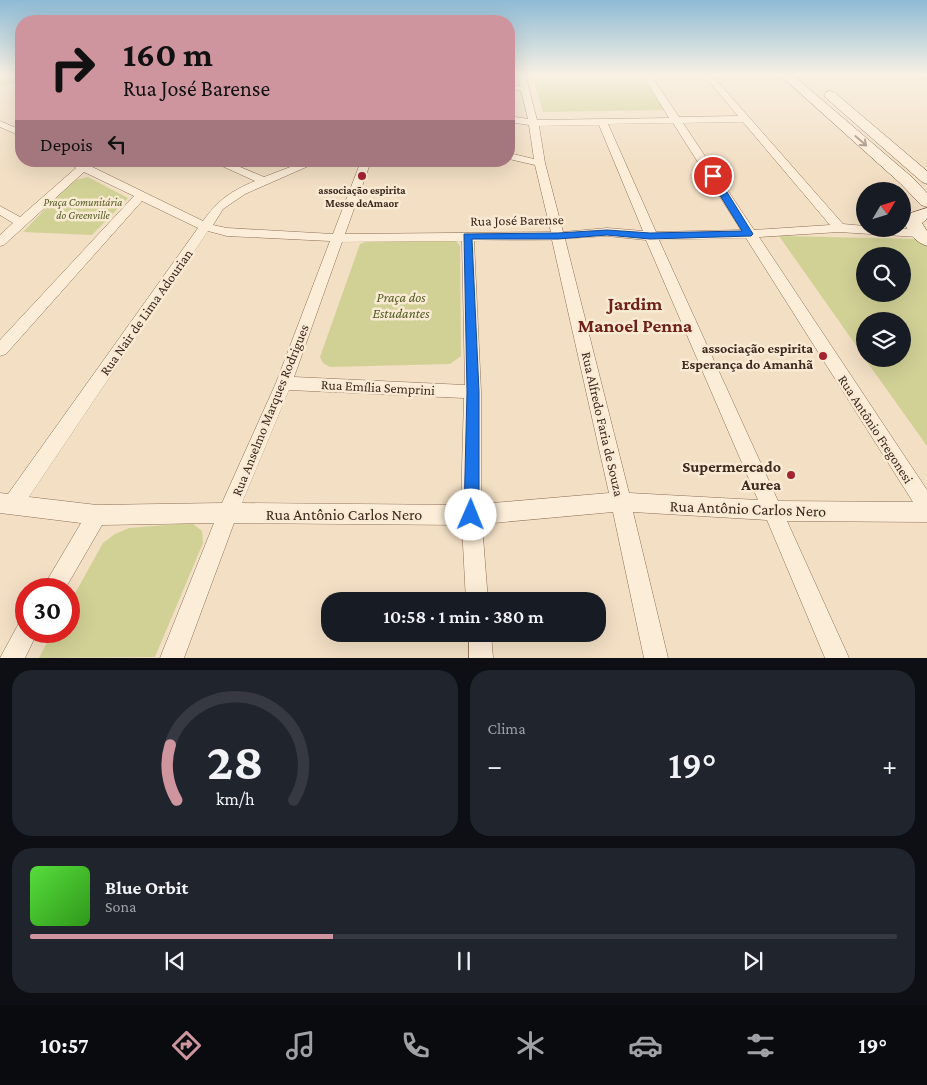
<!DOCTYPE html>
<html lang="pt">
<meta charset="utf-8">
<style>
:root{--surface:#171b24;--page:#20242c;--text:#f1f3f6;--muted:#9ea1a6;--line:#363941;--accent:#ce959e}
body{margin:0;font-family:"Crimson Pro",serif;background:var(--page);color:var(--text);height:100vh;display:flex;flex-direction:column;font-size:19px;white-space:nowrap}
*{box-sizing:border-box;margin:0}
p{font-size:16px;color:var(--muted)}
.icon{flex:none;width:28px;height:28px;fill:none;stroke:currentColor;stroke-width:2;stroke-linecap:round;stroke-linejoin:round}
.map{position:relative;height:658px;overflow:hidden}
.side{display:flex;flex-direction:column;gap:12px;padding:12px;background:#0d0f14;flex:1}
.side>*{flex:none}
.top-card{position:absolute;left:15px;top:15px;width:500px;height:152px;border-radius:20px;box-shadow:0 5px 20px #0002;background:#ce959e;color:#111;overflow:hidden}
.needle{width:32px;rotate:52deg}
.tools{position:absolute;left:856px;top:182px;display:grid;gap:10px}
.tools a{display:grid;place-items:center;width:55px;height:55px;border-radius:50%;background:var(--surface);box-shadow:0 5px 20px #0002;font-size:25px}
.speed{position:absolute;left:15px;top:578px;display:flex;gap:10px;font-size:25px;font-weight:700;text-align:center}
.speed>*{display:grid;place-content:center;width:65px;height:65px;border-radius:50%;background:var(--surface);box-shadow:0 5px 20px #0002;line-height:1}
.speed .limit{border:8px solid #d22;background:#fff;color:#111}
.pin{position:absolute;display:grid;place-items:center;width:42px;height:42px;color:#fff;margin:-21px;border:2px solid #fff;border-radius:50%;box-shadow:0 1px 5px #0007}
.me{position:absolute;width:55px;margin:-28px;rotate:1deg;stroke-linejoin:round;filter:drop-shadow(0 0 4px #0008)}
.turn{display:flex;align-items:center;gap:18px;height:105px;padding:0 25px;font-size:22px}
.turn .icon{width:65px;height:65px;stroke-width:2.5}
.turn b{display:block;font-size:35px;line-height:42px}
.then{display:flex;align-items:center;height:48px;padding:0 25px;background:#0003;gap:10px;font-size:19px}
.big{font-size:38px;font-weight:600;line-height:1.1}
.side .card{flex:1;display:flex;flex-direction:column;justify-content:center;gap:8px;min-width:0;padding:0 18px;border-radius:20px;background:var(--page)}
.side .dial{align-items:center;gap:0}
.dial svg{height:130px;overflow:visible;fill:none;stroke:var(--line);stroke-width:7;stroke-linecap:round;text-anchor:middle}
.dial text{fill:var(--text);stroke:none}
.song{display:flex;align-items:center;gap:15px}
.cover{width:60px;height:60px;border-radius:8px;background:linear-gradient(135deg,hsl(110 70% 55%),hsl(110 70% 35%))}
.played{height:5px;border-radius:2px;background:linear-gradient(90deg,var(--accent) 35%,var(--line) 35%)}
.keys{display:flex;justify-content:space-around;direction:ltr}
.heat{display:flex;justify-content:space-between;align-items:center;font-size:28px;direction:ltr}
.side .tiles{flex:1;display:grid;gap:12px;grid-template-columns:1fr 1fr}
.card:last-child{grid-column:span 2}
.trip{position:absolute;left:321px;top:592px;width:285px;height:50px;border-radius:20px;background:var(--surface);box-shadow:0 5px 20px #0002;font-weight:600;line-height:50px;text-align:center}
.tabs{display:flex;height:80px;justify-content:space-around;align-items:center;background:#090b0e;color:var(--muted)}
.tabs .icon{width:35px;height:35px}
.tabs .selected{color:var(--accent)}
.tabs b{font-size:22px;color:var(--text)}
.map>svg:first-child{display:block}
.green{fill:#d1d196;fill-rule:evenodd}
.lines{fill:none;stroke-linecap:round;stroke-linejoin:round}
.street-casing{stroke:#8f6f58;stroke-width:1}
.secondary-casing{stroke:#70503b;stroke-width:1}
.street{fill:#fcedd8;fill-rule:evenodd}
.secondary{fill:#fcedd8;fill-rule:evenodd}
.oneway{stroke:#9c8b7b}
.route{fill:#1a73e8;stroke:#114b97}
.poi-dot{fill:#a32332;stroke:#f9ead4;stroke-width:2}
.labels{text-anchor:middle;stroke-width:5;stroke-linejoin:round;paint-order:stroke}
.far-poi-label{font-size:11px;font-weight:bold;fill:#3d291e;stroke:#f9ead4}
.far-park-label{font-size:11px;font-style:italic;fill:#545c22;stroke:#f9ead4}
.street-label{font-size:14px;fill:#3d291e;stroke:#f9ead4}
.park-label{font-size:14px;font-style:italic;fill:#545c22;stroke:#f9ead4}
.poi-label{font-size:14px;font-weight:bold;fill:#3d291e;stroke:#f9ead4;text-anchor:end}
.near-poi-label{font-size:16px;font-weight:bold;fill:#3d291e;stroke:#f9ead4;text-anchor:end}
.near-street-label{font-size:16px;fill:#3d291e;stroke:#f9ead4}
.district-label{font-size:19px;font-weight:bold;fill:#6e2119;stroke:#f9ead4}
</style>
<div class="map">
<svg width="927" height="658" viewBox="0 0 927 658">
<rect width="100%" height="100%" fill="#f2dfc4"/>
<g class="green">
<path d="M0 74H21V81L0 87Z"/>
<path d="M532 74H640L664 110 543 112Z"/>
<path d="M88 177 128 198 92 235 23 232 72 181Z"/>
<path d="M779 236 918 239 927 247V446L865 359H902V321H865V358ZM865 256H902V294H865Z"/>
<path d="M372 239 455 240 460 246 461 356 450 364 330 367 323 363 320 357 360 244Z"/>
<path d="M192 523 202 531 203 543 155 657 39 658 53 631H69V604L103 543 115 534 129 528Z"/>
</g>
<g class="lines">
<g class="street-casing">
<g id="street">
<path d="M517 74H525L537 120 669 118 642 74H650L679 117 738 116 703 74H711L843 224 865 226V229H918L924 233 918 237 839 232 759 237 927 490V522L787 521 849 658H825L767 520 633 512 668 658H644L613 512 482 524 488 601H466L462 525 234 523 184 658H160L214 523 102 525 65 589H42L81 523 0 513V493L8 494 198 228 142 201 6 354 0 356V340L134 196 84 172 4 245 0 246V235L13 223 0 215V206L20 217 76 168 66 161H80L203 221C218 200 231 191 255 181L211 161H226L264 177 306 161H320L245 194 223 209 213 225 227 228 333 234 361 161H371L345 234 551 232 535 165 509 159V153L534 159 529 125 509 122V116L528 119 521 91 509 89V85L520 86ZM743 122 830 225 754 230 683 123ZM673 123 741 230 656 232 608 124ZM599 125 643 231 607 228 563 232 545 163 539 126ZM208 231 227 236 330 241 276 383 222 503 97 505 29 497ZM607 236 646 240 758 500 629 493 565 239ZM746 238 913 502 778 501 659 240ZM552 240 609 493 481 504V392L474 241ZM462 241 465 385 294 377 342 242ZM289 390 464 398 461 505 242 503Z"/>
<path d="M0 121 21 130V136L0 127Z"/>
<path d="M26 620V631H38L25 658H0L19 623Z"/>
<path d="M469 634H491L493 658H469Z"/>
</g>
</g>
<g class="secondary-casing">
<g id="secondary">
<path d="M779 74H792L913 178 927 193V207L921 205 901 184Z"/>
<path d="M830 91 834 92 927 171V184L922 182 826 98 824 95 826 92Z"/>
<path d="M927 208V219L922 223 927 231V246C915 242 910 234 904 223L911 213Z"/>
</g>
</g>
<use href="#street" class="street"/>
<use href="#secondary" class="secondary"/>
</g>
<defs><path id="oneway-shaft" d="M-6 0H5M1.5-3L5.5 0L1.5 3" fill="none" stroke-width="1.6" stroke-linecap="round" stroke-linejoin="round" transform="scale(1.25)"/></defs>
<use class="oneway" href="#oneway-shaft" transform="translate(861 141) rotate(41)"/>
<linearGradient id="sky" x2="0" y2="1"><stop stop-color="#8dbbd5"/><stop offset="0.45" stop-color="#f9f1e4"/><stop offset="1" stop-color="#f9f1e4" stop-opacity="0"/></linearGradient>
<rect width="927" height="166" fill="url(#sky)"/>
<path class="route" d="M710 174 717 176 753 234 751 236 650 239 607 235 558 239H472L479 392V515L477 520 471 522 466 520 464 515 467 392 464 234 558 233 607 230 650 233 742 231 708 176Z"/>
<g class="poi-dot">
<circle cx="362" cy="176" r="5"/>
<circle cx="823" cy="356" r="5"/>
<circle cx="791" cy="475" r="5"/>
</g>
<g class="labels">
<g class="far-poi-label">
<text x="362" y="194">associação espirita<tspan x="362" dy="13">Messe deAmaor</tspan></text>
</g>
<g class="far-park-label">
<text x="83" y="206">Praça Comunitária<tspan x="83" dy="13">do Greenville</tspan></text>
</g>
<g class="street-label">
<text transform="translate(517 220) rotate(-1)" y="5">Rua José Barense</text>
<text transform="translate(146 312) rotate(-55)" y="5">Rua Nair de Lima Adourian</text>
<text transform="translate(378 387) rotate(3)" y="5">Rua Emília Semprini</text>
<text transform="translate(270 410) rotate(-68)" y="5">Rua Anselmo Marques Rodrigues</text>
<text transform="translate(603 424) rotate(77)" y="5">Rua Alfredo Faria de Souza</text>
<text transform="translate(876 429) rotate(57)" y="5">Rua Antônio Fregonesi</text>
</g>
<g class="park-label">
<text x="401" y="302">Praça dos<tspan x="401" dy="16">Estudantes</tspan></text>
</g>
<g class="poi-label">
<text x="813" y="353">associação espirita<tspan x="813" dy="16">Esperança do Amanhã</tspan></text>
</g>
<g class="near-poi-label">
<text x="781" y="472">Supermercado<tspan x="781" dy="18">Aurea</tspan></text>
</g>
<g class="near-street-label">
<text transform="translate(748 508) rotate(2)" y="6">Rua Antônio Carlos Nero</text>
<text x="344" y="520">Rua Antônio Carlos Nero</text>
</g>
<g class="district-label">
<text x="635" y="310">Jardim<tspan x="635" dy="22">Manoel Penna</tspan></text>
</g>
</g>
</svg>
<div class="tools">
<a><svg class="needle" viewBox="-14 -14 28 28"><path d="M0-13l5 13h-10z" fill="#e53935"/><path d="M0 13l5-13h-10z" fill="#9ea1a6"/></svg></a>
<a><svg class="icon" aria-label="search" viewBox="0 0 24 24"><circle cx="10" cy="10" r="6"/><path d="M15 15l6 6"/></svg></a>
<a><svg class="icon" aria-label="layers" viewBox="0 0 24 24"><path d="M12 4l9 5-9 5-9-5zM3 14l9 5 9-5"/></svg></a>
</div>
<div class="speed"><div class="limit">30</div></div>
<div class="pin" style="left:713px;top:176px;background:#d93025"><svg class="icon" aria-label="arrive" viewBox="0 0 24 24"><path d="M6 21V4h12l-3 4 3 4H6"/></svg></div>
<svg class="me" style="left:471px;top:515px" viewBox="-20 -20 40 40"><circle r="19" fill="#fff"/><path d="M0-13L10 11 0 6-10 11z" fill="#1a73e8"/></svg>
<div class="trip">10:58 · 1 min · 380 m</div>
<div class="top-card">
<div class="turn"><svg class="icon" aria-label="right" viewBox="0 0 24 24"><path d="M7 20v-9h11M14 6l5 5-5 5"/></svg><div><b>160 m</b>Rua José Barense</div></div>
<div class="then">Depois<svg class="icon" aria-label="left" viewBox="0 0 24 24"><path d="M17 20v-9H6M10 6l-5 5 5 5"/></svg></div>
</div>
</div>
<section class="side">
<div class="tiles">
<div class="card dial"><svg viewBox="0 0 100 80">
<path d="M14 69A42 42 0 1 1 86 69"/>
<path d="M14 69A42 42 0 0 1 10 35" stroke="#ce959e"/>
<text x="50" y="56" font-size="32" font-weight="700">28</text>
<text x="50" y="72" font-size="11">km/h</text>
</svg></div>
<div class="card"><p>Clima</p>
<div class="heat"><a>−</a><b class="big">19°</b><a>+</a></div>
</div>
<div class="card">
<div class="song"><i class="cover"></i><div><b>Blue Orbit</b><p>Sona</p></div></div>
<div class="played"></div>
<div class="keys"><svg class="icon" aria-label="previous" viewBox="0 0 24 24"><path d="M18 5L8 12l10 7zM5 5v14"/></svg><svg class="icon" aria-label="pause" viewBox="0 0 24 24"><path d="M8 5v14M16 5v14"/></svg><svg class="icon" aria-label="next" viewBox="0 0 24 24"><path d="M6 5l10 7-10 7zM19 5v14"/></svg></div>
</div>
</div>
</section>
<nav class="tabs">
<b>10:57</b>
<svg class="icon selected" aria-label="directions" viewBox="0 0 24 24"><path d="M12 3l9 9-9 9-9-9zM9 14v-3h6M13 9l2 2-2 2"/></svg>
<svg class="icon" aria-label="music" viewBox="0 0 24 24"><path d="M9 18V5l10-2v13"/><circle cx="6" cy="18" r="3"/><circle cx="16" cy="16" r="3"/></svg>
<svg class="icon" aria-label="phone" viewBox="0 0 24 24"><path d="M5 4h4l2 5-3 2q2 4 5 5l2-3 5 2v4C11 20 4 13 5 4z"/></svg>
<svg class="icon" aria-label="climate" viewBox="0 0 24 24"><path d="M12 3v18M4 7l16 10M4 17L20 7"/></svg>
<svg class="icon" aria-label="car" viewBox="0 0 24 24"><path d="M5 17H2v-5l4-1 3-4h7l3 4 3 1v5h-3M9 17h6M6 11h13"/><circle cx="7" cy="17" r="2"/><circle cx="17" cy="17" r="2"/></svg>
<svg class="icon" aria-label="filters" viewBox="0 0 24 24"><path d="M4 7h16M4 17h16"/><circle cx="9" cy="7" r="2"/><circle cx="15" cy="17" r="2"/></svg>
<b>19°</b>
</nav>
